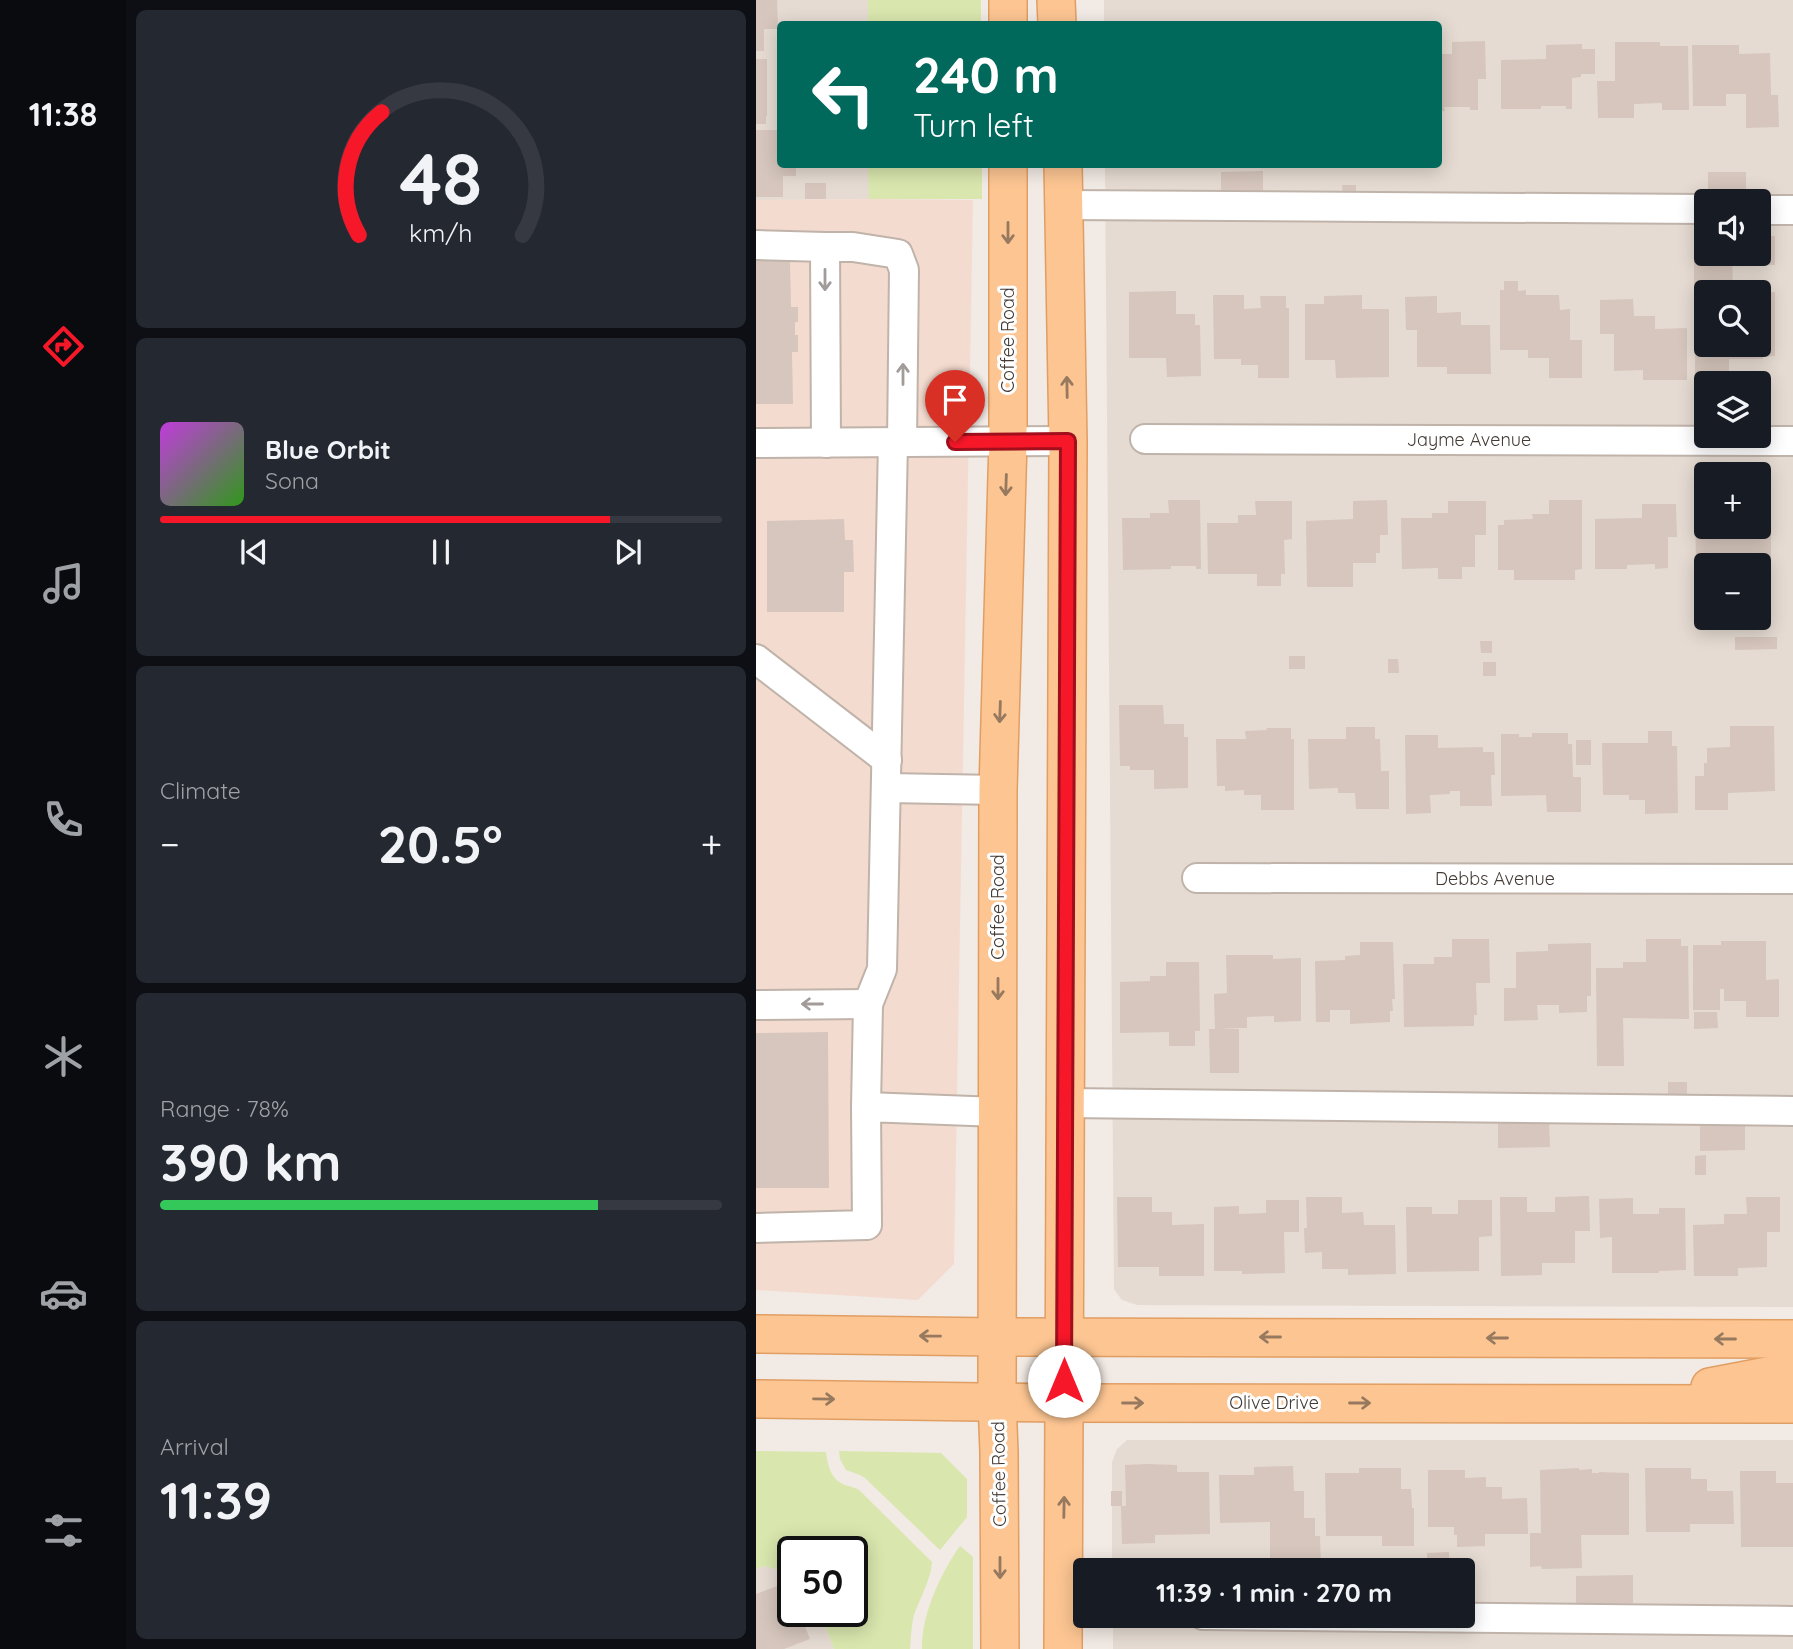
<!DOCTYPE html>
<meta charset="utf-8">
<style>
:root{--surface:#171b24;--page:#242831;--text:#f1f3f6;--muted:#9ea1a6;--line:#363941;--accent:#f61729}
body{margin:0;font-family:Quicksand,sans-serif;background:var(--page);color:var(--text);height:100vh;display:flex;flex-direction:column;font-size:26px;white-space:nowrap}
*{box-sizing:border-box;margin:0}
p{font-size:23px;color:var(--muted)}
.icon{flex:none;width:38px;height:38px;fill:none;stroke:currentColor;stroke-width:2;stroke-linecap:round;stroke-linejoin:round}
.map{position:relative;flex:1;overflow:hidden}
.details{display:flex;flex-direction:column;gap:10px;padding:10px;background:#0d0f14;width:630px}
.details>*{flex:none}
.hud{position:absolute;left:21px;top:21px;width:665px;height:147px;border-radius:7px;box-shadow:0 4px 18px #0003;background:#00695c;color:#fff;overflow:hidden}
.buttons{position:absolute;left:938px;top:189px;display:grid;gap:14px}
.buttons a{display:grid;place-items:center;width:77px;height:77px;border-radius:7px;background:var(--surface);box-shadow:0 4px 18px #0003;font-size:35px}
.speed{position:absolute;left:21px;top:1536px;display:flex;gap:14px;font-size:35px;font-weight:700;text-align:center}
.speed>*{display:grid;place-content:center;width:91px;height:91px;border-radius:50%;background:var(--surface);box-shadow:0 4px 18px #0003;line-height:1}
.speed .limit{border:4px solid #111;border-radius:10px;background:#fff;color:#111}
.pin{position:absolute;display:grid;place-items:center;width:60px;height:60px;color:#fff;margin:-72px -30px;border-radius:50% 50% 50% 0;rotate:-45deg;box-shadow:0 0 7px #0007}
.pin .icon{rotate:45deg}
.me{position:absolute;width:77px;margin:-38px;rotate:0deg;stroke-linejoin:round;filter:drop-shadow(0 0 5px #0008)}
.turn{display:flex;align-items:center;gap:24px;height:147px;padding:0 21px;font-size:32px}
.turn .icon{width:91px;height:91px;stroke-width:2.5}
.turn b{display:block;font-size:49px;line-height:60px}
.big{font-size:52px;font-weight:800;line-height:1.1}
.details .tile{flex:1;display:flex;flex-direction:column;justify-content:center;gap:10px;min-width:0;padding:0 24px;border-radius:10px;background:var(--page)}
.details .dial{align-items:center;gap:0}
.dial svg{height:182px;overflow:visible;fill:none;stroke:var(--line);stroke-width:7;stroke-linecap:round;text-anchor:middle}
.dial text{fill:var(--text);stroke:none}
.song{display:flex;align-items:center;gap:21px}
.cover{width:84px;height:84px;border-radius:10px;background:linear-gradient(135deg,hsl(290 70% 55%),hsl(110 70% 35%))}
.played{height:7px;border-radius:4px;background:linear-gradient(90deg,var(--accent) 80%,var(--line) 80%)}
.keys{display:flex;justify-content:space-around;direction:ltr}
.heat{display:flex;justify-content:space-between;align-items:center;font-size:38px;direction:ltr}
.charge{height:10px;border-radius:5px;background:linear-gradient(90deg,#34c759 78%,var(--line) 0)}
.trip{position:absolute;left:317px;top:1558px;width:402px;height:70px;border-radius:7px;background:var(--surface);box-shadow:0 4px 18px #0003;font-weight:800;line-height:70px;text-align:center}
main{display:flex;flex:1;min-height:0}
.menu{display:flex;flex-direction:column;width:126px;justify-content:space-around;align-items:center;background:#090b0e;color:var(--muted)}
.menu .icon{width:49px;height:49px}
.menu .current{color:var(--accent)}
.menu b{font-size:32px;color:var(--text)}
.map>svg:first-child{display:block}
.residential{fill:#e5dbd2;fill-rule:evenodd}
.commercial{fill:#f4dbcf}
.green{fill:#d9e6ad}
.building{fill:#d6c6bd}
.lines{fill:none;stroke-linecap:round;stroke-linejoin:round}
.minor-casing{stroke:#c0b3aa;stroke-width:32}
.major-casing{stroke:#e19e63;stroke-width:40}
.minor{stroke:#fff;stroke-width:28}
.major{stroke:#fcc592;stroke-width:37}
.oneway{stroke:#96795e}
.oneway2{stroke:#a19c9a}
.route-casing{stroke:#a00f1b;stroke-width:18}
.route{stroke:#f61729;stroke-width:12}
.labels{text-anchor:middle;stroke-width:6;stroke-linejoin:round;paint-order:stroke}
.street-label{font-size:18px;fill:#433a34;stroke:#fff}
</style>
<main>
<nav class="menu">
<b>11:38</b>
<svg class="icon current" aria-label="directions" viewBox="0 0 24 24"><path d="M12 3l9 9-9 9-9-9zM9 14v-3h6M13 9l2 2-2 2"/></svg>
<svg class="icon" aria-label="music" viewBox="0 0 24 24"><path d="M9 18V5l10-2v13"/><circle cx="6" cy="18" r="3"/><circle cx="16" cy="16" r="3"/></svg>
<svg class="icon" aria-label="phone" viewBox="0 0 24 24"><path d="M5 4h4l2 5-3 2q2 4 5 5l2-3 5 2v4C11 20 4 13 5 4z"/></svg>
<svg class="icon" aria-label="climate" viewBox="0 0 24 24"><path d="M12 3v18M4 7l16 10M4 17L20 7"/></svg>
<svg class="icon" aria-label="car" viewBox="0 0 24 24"><path d="M5 17H2v-5l4-1 3-4h7l3 4 3 1v5h-3M9 17h6M6 11h13"/><circle cx="7" cy="17" r="2"/><circle cx="17" cy="17" r="2"/></svg>
<svg class="icon" aria-label="filters" viewBox="0 0 24 24"><path d="M4 7h16M4 17h16"/><circle cx="9" cy="7" r="2"/><circle cx="15" cy="17" r="2"/></svg>
</nav>
<section class="details">
<div class="tile dial"><svg viewBox="0 0 100 80">
<path d="M14 69A42 42 0 1 1 86 69"/>
<path d="M14 69A42 42 0 0 1 24 15" stroke="#f61729"/>
<text x="50" y="56" font-size="32" font-weight="700">48</text>
<text x="50" y="72" font-size="11">km/h</text>
</svg></div>
<div class="tile">
<div class="song"><i class="cover"></i><div><b>Blue Orbit</b><p>Sona</p></div></div>
<div class="played"></div>
<div class="keys"><svg class="icon" aria-label="previous" viewBox="0 0 24 24"><path d="M18 5L8 12l10 7zM5 5v14"/></svg><svg class="icon" aria-label="pause" viewBox="0 0 24 24"><path d="M8 5v14M16 5v14"/></svg><svg class="icon" aria-label="next" viewBox="0 0 24 24"><path d="M6 5l10 7-10 7zM19 5v14"/></svg></div>
</div>
<div class="tile"><p>Climate</p>
<div class="heat"><a>−</a><b class="big">20.5°</b><a>+</a></div>
</div>
<div class="tile"><p>Range · 78%</p><b class="big">390 km</b><div class="charge"></div></div>
<div class="tile"><p>Arrival</p><b class="big">11:39</b></div>
</section>
<div class="map">
<svg width="1037" height="1649" viewBox="0 0 1037 1649">
<rect width="100%" height="100%" fill="#f2eae4"/>
<g class="residential">
<path d="M0 0H113V24H24V164L113 165V199L0 200Z"/>
<path d="M348 0H1037V1307L381 1305 366 1300 358 1289 349 165 682 164V24H348ZM950 201H1003V254H950ZM950 292H1003V345H950ZM950 383H1003V436H950ZM950 474H1003V527H950ZM950 565H1003V618H950Z"/>
<path d="M371 1440H1037V1649H357V1615H707V1570H356V1462L361 1449Z"/>
<path d="M7 1566 37 1573V1612H64L78 1649H0V1569Z"/>
</g>
<path class="commercial" d="M113 199 217 200 198 1264 162 1300 0 1290V200Z"/>
<g class="green">
<rect x="112" y="0" width="113" height="24"/>
<path d="M112 165H226V199H113Z"/>
<path d="M0 1451 70 1452C72 1467 75 1481 92 1486 96 1487 100 1488 103 1490L176 1562C175 1579 164 1598 158 1615 155 1626 155 1638 154 1649H78L64 1612H96V1552H37V1573L7 1566 0 1569Z"/>
<path d="M83 1451 185 1453 211 1479V1517L184 1550 109 1478 104 1475 90 1470 84 1459Z"/>
<path d="M204 1546 217 1557V1649H166C165 1615 185 1573 204 1546Z"/>
</g>
<g class="building">
<path d="M0 0H21L22 29H8V51H0Z"/>
<path d="M729 41 730 79H722V110H714V107H688L689 111H682V54H696V42Z"/>
<path d="M859 42H904V46H932L933 110H906V103L878 104V118H842L841 81H859Z"/>
<path d="M826 44V49H839V74H825V77L816 78V109H810V106H785V109H745V60L790 59V45Z"/>
<path d="M936 45H983V54L1014 53 1015 95H1022L1023 127 990 128V94H970V106H937Z"/>
<path d="M0 59H11V116H10V124H0Z"/>
<path d="M0 130H24V164H40V176H27V197H0Z"/>
<path d="M507 171V195H465V172Z"/>
<path d="M952 172H990V196L952 197Z"/>
<rect x="49" y="183" width="21" height="16"/>
<path d="M586 185H600V197H587Z"/>
<path d="M1003 236H1019V265H980L979 254H1003Z"/>
<path d="M938 237H950V254H976L977 288H938Z"/>
<path d="M0 261H34L35 307H42V322H39V335H42V352H36L37 404H0Z"/>
<path d="M748 281H762V291L770 290V295H803L804 310 814 309V340H826V378H793V358H772V350H744V290H748Z"/>
<path d="M420 291V314H439V325H444L445 376 411 377 410 358H373V292Z"/>
<path d="M1003 292H1019V356L1007 357V359H973V376H939V342H947V325H950V345H1003Z"/>
<path d="M457 295H488V309L505 308 504 296H530V308H533V378H502V365H485V359H458Z"/>
<path d="M606 295V309H633V377L580 378 579 360H549V304H568V296Z"/>
<path d="M681 296V313L705 312V325H734L735 374H691V367H661V330H650L649 297Z"/>
<path d="M877 299 878 316H899V329L931 328V380H887V370L858 371V334H844V300Z"/>
<path d="M412 500H444L445 569H440V566H415V569L367 570 366 518H394V513H413Z"/>
<path d="M631 500 632 535H624V553H620V563H597V587H551L550 521 597 519V501Z"/>
<path d="M793 500H826V569L819 570V580H758V570H742V525H748V520L777 519 776 514H793Z"/>
<path d="M499 501H536V539L528 540 529 574H525V586H501V574H452L451 523H482V515H500Z"/>
<path d="M692 501H730V535H719V567H706V579H682V568L646 569 645 518H676V513H692Z"/>
<path d="M939 501H950V527H1003V518H1015V571H1009V583H1003V565H950V584H944V563H940Z"/>
<path d="M886 504H920L921 537H912V568L899 569V564L871 565V569H839V519L886 518Z"/>
<path d="M88 519 89 540H97L98 572H88V612H11V521Z"/>
<path d="M979 637H1021V649L979 650Z"/>
<path d="M724 641H736V653H725Z"/>
<rect x="533" y="656" width="16" height="13"/>
<path d="M632 659H642L643 673H632Z"/>
<rect x="727" y="662" width="13" height="14"/>
<path d="M363 705H407L408 724H428V737H432V788L398 789V770H374V766H364Z"/>
<path d="M974 726H1018L1019 791 972 793V810H939V776H948V763H951V748L974 747Z"/>
<path d="M590 727H619V739H624L625 771H633V809H600L599 793H582V788L553 789 552 739H590Z"/>
<path d="M510 728H535V739H538V810H505V795H488V790L469 791V786H461L460 739H490L489 731 511 730Z"/>
<path d="M892 731H916V746H921L922 813 889 814V800H873V795H847L846 743H892Z"/>
<path d="M776 733H812V744H816L817 777H825V812H791L790 795 745 796V734H763V737H776Z"/>
<path d="M649 735H682V748L727 747V752H738L739 775H735L736 806H704V791H694V794L674 795 675 813 650 814Z"/>
<rect x="820" y="740" width="15" height="25"/>
<path d="M696 939H733L734 983H720L721 1015H718V1026L648 1027 647 964H678V957H696Z"/>
<path d="M890 939H925V946H932L933 1019 867 1018 868 1066H841L840 968H867V962H890Z"/>
<path d="M965 941H1010V980L1023 979V1017H990V1001H968V989H964V1010H937V945H965Z"/>
<path d="M604 942H637L639 999H636L637 1011H634V1022L594 1024V1010H574V1022H560L559 961 589 960V956L604 955Z"/>
<path d="M835 943V996H831V1012L803 1013V1005H781L782 1020 748 1021V988H760V952L792 951V944Z"/>
<path d="M470 955H517V959L545 958V1021L518 1022V1016L491 1017V1028H463L483 1029V1073H454L453 1029H459L458 994 471 993Z"/>
<path d="M410 962H443L444 1031H439V1046H413V1032L364 1033V982L394 981V976H410Z"/>
<path d="M938 1012H961L962 1028 938 1029Z"/>
<path d="M72 1032 73 1188H0V1033Z"/>
<rect x="912" y="1082" width="19" height="12"/>
<path d="M742 1122H793L794 1147 742 1148Z"/>
<path d="M944 1126H989V1150L944 1151Z"/>
<path d="M950 1155V1175H939V1156Z"/>
<path d="M833 1196 834 1231H819V1263H786V1275L745 1276 744 1197H771V1212H799V1197Z"/>
<path d="M361 1197H396V1212H416V1225L448 1224V1276H403V1267H362Z"/>
<path d="M550 1197H586V1213L607 1212 608 1225H639L640 1274 592 1275V1269H566V1252L549 1253 548 1228H551Z"/>
<path d="M990 1197H1024V1232H1011V1267L982 1268V1276H938L937 1225 968 1224V1214H991Z"/>
<path d="M877 1198V1214H903V1208H929L930 1270 903 1271V1273H856V1237L844 1238 843 1199Z"/>
<path d="M510 1200H543V1232H528L529 1273 486 1274V1271H458V1207L483 1206V1214L510 1213Z"/>
<path d="M702 1200H736V1236L723 1237V1271L651 1272 650 1207H676V1214H702Z"/>
<path d="M391 1464 421 1465V1472H453L454 1534 399 1535V1543L366 1544 365 1506H355V1491H366V1506H370L369 1465Z"/>
<path d="M537 1466 538 1491H548V1518H559V1536H564L565 1569H514V1522L464 1523 463 1475H498V1467Z"/>
<path d="M603 1468H645V1489H655L656 1508H658V1546H626V1536H570L569 1473H603Z"/>
<path d="M823 1468V1470L836 1469V1473H843V1472L873 1473V1535H825L826 1568 786 1569 785 1566 774 1567V1533H785L784 1470Z"/>
<path d="M889 1468H935V1479H951V1491H977L978 1524H934V1532H890Z"/>
<path d="M672 1470H709V1478L730 1477V1487H746V1499L771 1498 772 1534H729V1546L701 1547V1535H698V1527H672Z"/>
<path d="M984 1471H1020V1483H1037V1547H985Z"/>
<path d="M693 1552V1570H671V1553Z"/>
<rect x="392" y="1565" width="64" height="5"/>
<path d="M877 1575V1603H820V1576Z"/>
<path d="M32 1582 37 1595V1612H43L54 1639 28 1649H0V1594Z"/>
</g>
<g class="lines">
<g class="minor-casing">
<g id="minor">
<path d="M308 205 950 209"/>
<path d="M1003 210H1037"/>
<path d="M0 245 69 247"/>
<path d="M389 439 1037 441"/>
<path d="M0 443 312 441"/>
<path d="M70 443 69 247H97L142 254 148 270 146 442"/>
<path d="M0 659 131 760"/>
<path d="M131 788 242 790"/>
<path d="M441 878 1037 879"/>
<path d="M0 1005 112 1004"/>
<path d="M309 1103 1037 1111"/>
<path d="M110 1107 112 1004 126 969 137 442"/>
<path d="M0 1228 111 1225 110 1107 242 1112"/>
<path d="M447 1615 1037 1621"/>
</g>
</g>
<g class="major-casing">
<g id="major">
<path d="M252 0V24"/>
<path d="M300 0 301 24"/>
<path d="M0 1334 242 1337 1037 1339"/>
<path d="M954 1387 1037 1371"/>
<path d="M0 1399 308 1403 1037 1404"/>
<path d="M244 1649 243 1452 241 1401 242 790 252 441V164"/>
<path d="M307 1649 312 441 307 164"/>
</g>
</g>
<use href="#minor" class="minor"/>
<use href="#major" class="major"/>
</g>
<defs><path id="oneway-shaft" d="M-6 0H5M1.5-3L5.5 0L1.5 3" fill="none" stroke-width="1.6" stroke-linecap="round" stroke-linejoin="round" transform="scale(1.75)"/></defs>
<g class="oneway">
<use href="#oneway-shaft" transform="translate(252 233) rotate(90)"/>
<use href="#oneway-shaft" transform="translate(311 387) rotate(-91)"/>
<use href="#oneway-shaft" transform="translate(250 485) rotate(92)"/>
<use href="#oneway-shaft" transform="translate(244 712) rotate(92)"/>
<use href="#oneway-shaft" transform="translate(242 989) rotate(90)"/>
<use href="#oneway-shaft" transform="translate(174 1336) rotate(-179)"/>
<use href="#oneway-shaft" transform="translate(514 1337) rotate(-180)"/>
<use href="#oneway-shaft" transform="translate(741 1338) rotate(-180)"/>
<use href="#oneway-shaft" transform="translate(969 1339) rotate(-180)"/>
<use href="#oneway-shaft" transform="translate(68 1399) rotate(1)"/>
<use href="#oneway-shaft" transform="translate(377 1403)"/>
<use href="#oneway-shaft" transform="translate(604 1403)"/>
<use href="#oneway-shaft" transform="translate(308 1507) rotate(-89)"/>
<use href="#oneway-shaft" transform="translate(244 1568) rotate(90)"/>
</g>
<g class="oneway2">
<use href="#oneway-shaft" transform="translate(69 280) rotate(90)"/>
<use href="#oneway-shaft" transform="translate(147 374) rotate(-90)"/>
<use href="#oneway-shaft" transform="translate(56 1004) rotate(180)"/>
</g>
<g class="lines">
<g class="route-casing">
<path id="route" d="M199 442 312 441 308 1381"/>
</g>
<use href="#route" class="route"/>
</g>
<g class="labels">
<g class="street-label">
<text transform="translate(252 340) rotate(-90)" y="6">Coffee Road</text>
<text x="713" y="446">Jayme Avenue</text>
<text x="739" y="885">Debbs Avenue</text>
<text transform="translate(242 907) rotate(-90)" y="6">Coffee Road</text>
<text x="518" y="1409">Olive Drive</text>
<text transform="translate(243 1474) rotate(-91)" y="6">Coffee Road</text>
</g>
</g>
</svg>
<div class="buttons">
<a><svg class="icon" aria-label="sound" viewBox="0 0 24 24"><path d="M4 9h4l5-4v14l-5-4H4zM17 9q2 3 0 6"/></svg></a>
<a><svg class="icon" aria-label="search" viewBox="0 0 24 24"><circle cx="10" cy="10" r="6"/><path d="M15 15l6 6"/></svg></a>
<a><svg class="icon" aria-label="layers" viewBox="0 0 24 24"><path d="M12 4l9 5-9 5-9-5zM3 14l9 5 9-5"/></svg></a>
<a>+</a>
<a>−</a>
</div>
<div class="speed"><div class="limit">50</div></div>
<div class="pin" style="left:199px;top:442px;background:#d93025"><svg class="icon" aria-label="arrive" viewBox="0 0 24 24"><path d="M6 21V4h12l-3 4 3 4H6"/></svg></div>
<svg class="me" style="left:308px;top:1381px" viewBox="-20 -20 40 40"><circle r="19" fill="#fff"/><path d="M0-13L10 11 0 6-10 11z" fill="#f61729"/></svg>
<div class="trip">11:39 · 1 min · 270 m</div>
<div class="hud">
<div class="turn"><svg class="icon" aria-label="left" viewBox="0 0 24 24"><path d="M17 20v-9H6M10 6l-5 5 5 5"/></svg><div><b>240 m</b>Turn left</div></div>
</div>
</div>
</main>
